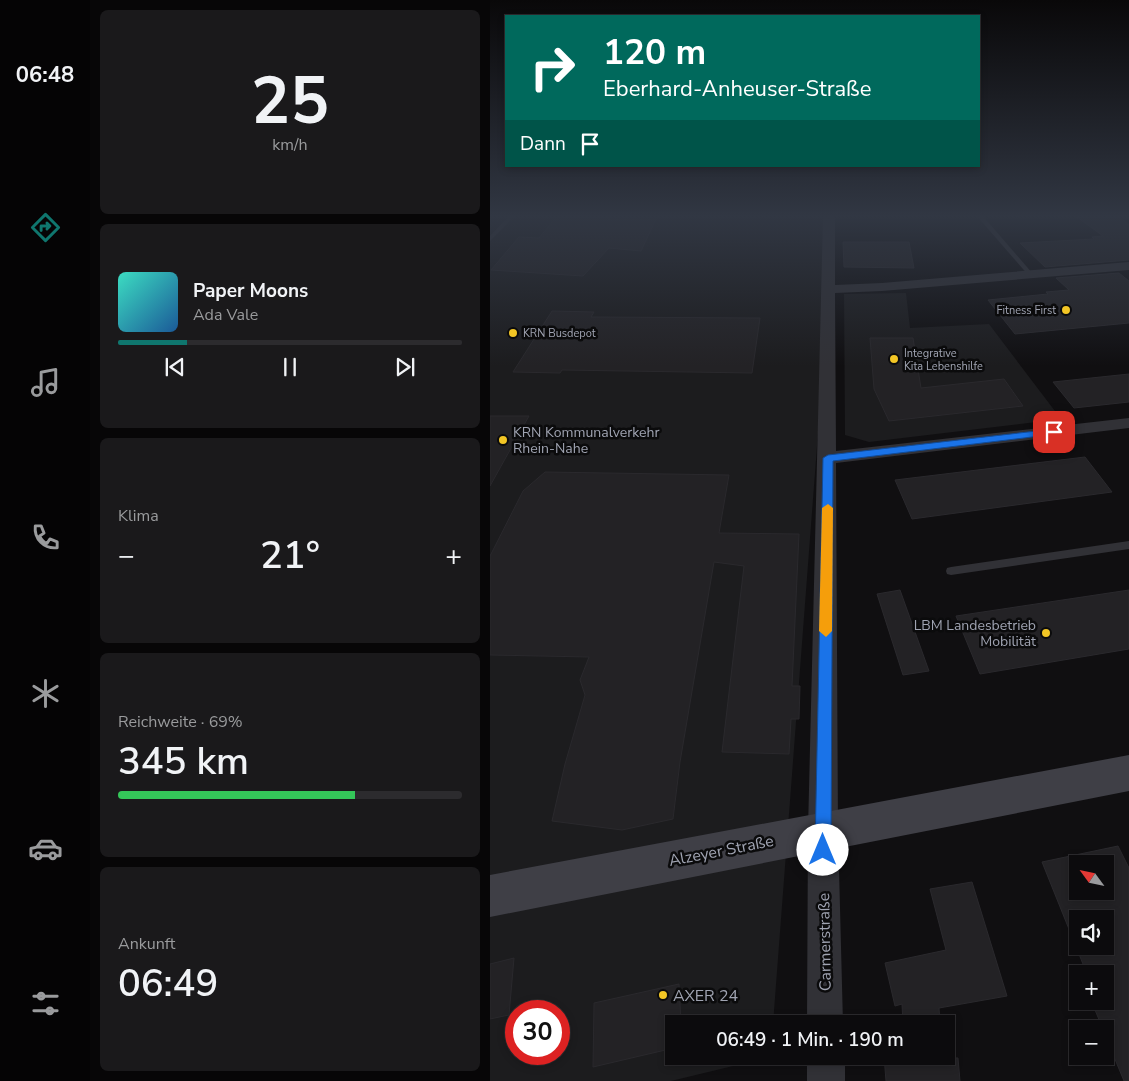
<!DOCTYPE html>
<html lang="de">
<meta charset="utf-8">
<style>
:root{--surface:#0c0b0d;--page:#1a191b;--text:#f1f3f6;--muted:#9a9b9d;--line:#2c2b2e;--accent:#0f766e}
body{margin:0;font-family:"Nunito Sans",sans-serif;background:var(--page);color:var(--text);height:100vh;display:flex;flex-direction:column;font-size:19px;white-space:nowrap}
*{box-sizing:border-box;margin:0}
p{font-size:16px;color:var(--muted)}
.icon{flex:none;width:28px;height:28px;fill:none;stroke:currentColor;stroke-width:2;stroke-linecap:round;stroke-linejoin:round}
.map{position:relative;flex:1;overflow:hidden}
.panel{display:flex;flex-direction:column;gap:10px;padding:10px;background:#070607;width:400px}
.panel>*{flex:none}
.top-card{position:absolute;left:15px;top:15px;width:475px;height:152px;border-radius:0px;box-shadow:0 2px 8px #0003,0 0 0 1px var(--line);background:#00695c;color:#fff;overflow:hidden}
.needle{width:32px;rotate:303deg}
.buttons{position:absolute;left:579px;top:855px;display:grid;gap:10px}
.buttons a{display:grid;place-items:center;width:45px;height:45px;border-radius:0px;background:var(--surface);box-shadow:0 2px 8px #0003,0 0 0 1px var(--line);font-size:25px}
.speed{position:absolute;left:15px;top:1000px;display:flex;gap:10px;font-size:25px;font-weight:700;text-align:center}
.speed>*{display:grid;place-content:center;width:65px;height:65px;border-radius:50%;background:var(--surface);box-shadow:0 2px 8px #0003,0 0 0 1px var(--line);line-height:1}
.speed .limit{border:8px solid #d22;background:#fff;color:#111}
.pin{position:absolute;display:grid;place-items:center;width:42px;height:42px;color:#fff;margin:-21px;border-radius:10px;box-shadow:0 2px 8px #0006}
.me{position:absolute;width:55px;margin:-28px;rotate:0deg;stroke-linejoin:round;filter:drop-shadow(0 0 4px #0008)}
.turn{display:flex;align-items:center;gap:18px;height:105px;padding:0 15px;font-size:22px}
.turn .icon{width:65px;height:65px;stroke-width:2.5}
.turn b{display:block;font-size:35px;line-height:42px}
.then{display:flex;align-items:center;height:48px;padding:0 15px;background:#0003;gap:10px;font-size:19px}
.big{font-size:38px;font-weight:600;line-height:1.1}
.panel .widget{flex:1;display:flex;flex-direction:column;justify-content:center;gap:8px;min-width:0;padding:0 18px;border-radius:8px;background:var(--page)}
.panel .dial{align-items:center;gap:0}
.dial b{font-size:65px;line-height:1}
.song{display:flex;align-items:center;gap:15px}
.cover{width:60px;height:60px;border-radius:8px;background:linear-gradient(135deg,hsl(170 70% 55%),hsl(210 70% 35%))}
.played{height:5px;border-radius:2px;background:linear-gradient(90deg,var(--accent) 20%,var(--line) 20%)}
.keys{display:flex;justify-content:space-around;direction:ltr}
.heat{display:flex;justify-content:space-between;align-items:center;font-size:28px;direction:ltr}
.charge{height:8px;border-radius:4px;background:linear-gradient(90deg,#34c759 69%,var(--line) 0)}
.trip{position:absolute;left:175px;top:1015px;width:290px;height:50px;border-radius:0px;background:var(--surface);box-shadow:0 2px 8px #0003,0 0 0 1px var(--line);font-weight:600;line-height:50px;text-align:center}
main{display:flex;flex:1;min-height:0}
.dock{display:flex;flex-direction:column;width:90px;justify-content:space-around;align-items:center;background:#050405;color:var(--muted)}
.dock .icon{width:35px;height:35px}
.dock .on{color:var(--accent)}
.dock b{font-size:22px;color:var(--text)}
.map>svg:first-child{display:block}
.built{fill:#1c1c1e;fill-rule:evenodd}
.building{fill:#232225;stroke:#2a292d;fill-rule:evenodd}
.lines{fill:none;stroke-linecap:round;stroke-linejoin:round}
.service{fill:#313136;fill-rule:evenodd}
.minor{fill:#313136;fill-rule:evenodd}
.secondary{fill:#3f3f46;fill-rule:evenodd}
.route{fill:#1a73e8;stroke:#114b97}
.slow{fill:#f59e0b}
.poi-dot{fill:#f3c625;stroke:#0b0b0c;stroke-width:2}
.labels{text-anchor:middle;stroke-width:5;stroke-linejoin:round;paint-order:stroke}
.far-poi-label{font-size:11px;fill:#a0a4b2;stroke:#0b0b0c;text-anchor:start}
.poi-label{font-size:14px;fill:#a0a4b2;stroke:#0b0b0c;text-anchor:start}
.near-street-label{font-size:16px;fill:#a0a4b2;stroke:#0b0b0c}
.near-poi-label{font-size:16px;fill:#a0a4b2;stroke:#0b0b0c;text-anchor:start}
</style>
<main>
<nav class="dock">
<b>06:48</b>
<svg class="icon on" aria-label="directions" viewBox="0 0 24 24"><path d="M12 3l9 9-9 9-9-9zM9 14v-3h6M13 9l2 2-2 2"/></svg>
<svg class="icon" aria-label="music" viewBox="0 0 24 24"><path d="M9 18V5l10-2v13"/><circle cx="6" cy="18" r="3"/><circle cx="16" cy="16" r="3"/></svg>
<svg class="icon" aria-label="phone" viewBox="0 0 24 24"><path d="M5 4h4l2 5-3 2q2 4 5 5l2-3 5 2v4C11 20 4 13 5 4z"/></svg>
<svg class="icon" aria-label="climate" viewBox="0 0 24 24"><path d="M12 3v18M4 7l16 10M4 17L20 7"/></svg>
<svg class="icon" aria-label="car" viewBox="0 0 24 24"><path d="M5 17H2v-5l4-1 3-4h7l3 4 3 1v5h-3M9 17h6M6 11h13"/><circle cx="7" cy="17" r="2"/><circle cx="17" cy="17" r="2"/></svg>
<svg class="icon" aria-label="filters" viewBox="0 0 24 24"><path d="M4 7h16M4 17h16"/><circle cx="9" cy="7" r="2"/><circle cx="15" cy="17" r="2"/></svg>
</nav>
<section class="panel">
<div class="widget dial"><b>25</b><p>km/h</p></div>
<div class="widget">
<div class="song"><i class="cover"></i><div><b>Paper Moons</b><p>Ada Vale</p></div></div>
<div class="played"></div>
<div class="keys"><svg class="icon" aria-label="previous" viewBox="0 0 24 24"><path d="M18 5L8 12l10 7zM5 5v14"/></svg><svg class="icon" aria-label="pause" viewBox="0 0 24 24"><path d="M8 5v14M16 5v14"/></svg><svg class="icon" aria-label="next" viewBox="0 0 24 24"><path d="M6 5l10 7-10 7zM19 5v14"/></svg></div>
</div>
<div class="widget"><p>Klima</p>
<div class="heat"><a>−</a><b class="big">21°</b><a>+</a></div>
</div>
<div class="widget"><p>Reichweite · 69%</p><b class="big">345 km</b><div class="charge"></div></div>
<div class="widget"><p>Ankunft</p><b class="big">06:49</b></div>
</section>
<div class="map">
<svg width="639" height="1081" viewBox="0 0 639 1081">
<rect width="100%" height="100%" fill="#100f11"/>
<g class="built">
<path d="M0 215H339V289L283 1024H184V1056L280 1057 181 1081H0ZM26 1011H69V1054H26Z"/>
<path d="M416 293 420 328 499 324 571 419 379 442 355 435 354 294Z"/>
</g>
<g class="building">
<path d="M68 215H99L98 217H119L118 219H166L151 251 119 248 93 276 1 270 29 237 49 238Z"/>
<path d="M584 215H628L639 225V260L555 267 530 243 604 239 602 237 613 236Z"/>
<path d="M353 242H419L424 268 354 267Z"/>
<path d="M629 273 639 281V323L525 334 498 300 558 294 556 292 579 290 566 278Z"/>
<path d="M62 311 104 312 101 317 270 318 262 373 72 370 70 373 23 372Z"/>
<path d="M380 338H423L431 388 514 379 533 406 399 421 384 389Z"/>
<path d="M639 374V402L584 408 563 382Z"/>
<path d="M0 416H39L0 486Z"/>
<path d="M595 457 622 492 422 519 405 480Z"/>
<path d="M55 472 239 475 229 533 309 534 302 686H310L309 719H301L299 754 232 752 254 566 224 562 190 762 183 819 132 830 62 821 75 764 95 695 90 680 99 657 0 655V556L33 491Z"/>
<path d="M410 590 439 671 413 675 387 594Z"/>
<path d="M639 590V649L490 674 466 616Z"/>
<path d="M628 846 639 868V1081H634L615 1035V1029H613L605 1010 611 1009 608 1001H615V974H597L552 862ZM588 864H615V891H588ZM588 919H615V946H588Z"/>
<path d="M482 882 517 996 449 1008 450 1024H413L412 1004 405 1006 395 963 456 950 440 889Z"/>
<path d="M24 958 19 1015 0 1019V964Z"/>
<path d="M189 984 191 1024H184V1048L103 1067 104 1003Z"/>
<path d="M394 1056 468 1058 470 1081H396Z"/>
</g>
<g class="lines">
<g class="service">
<path d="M20 215H26L0 241V236Z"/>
<path d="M486 215H492L543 274V276H539Z"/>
<path d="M639 541V549L461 575 457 574 456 571 457 568 461 567Z"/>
</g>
<g class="minor">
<path d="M333 215H345V285L392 283 639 262V270L392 291 345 293 346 451 639 418V428L346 463 348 830 353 1024H317L318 830Z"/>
<rect x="317" y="1056" width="38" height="25"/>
</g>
<path class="secondary" d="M639 755V791L0 917V875Z"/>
</g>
<linearGradient id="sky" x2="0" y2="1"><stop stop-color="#090809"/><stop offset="0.59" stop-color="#313743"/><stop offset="1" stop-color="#313743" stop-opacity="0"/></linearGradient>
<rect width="639" height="366" fill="url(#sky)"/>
<path class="route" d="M564 429 569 432 567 434 343 461 341 850 339 855 333 858 327 855 325 850 333 458 338 455Z"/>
<path class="slow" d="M338 504 343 508 342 631 336 637 329 631 332 508Z"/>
<g class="poi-dot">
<circle cx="576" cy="310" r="5"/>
<circle cx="23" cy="333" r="5"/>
<circle cx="404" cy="359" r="5"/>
<circle cx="13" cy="440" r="5"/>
<circle cx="556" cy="633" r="5"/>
<circle cx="173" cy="995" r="5"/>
</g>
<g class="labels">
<g class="far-poi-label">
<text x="566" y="314" text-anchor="end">Fitness First</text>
<text x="33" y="337">KRN Busdepot</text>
<text x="414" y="357">Integrative<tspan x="414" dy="13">Kita Lebenshilfe</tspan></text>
</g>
<g class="poi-label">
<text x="23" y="437">KRN Kommunalverkehr<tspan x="23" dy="16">Rhein-Nahe</tspan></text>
<text x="546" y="630" text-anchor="end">LBM Landesbetrieb<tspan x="546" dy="16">Mobilität</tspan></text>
</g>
<g class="near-street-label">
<text transform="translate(231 850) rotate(-11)" y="6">Alzeyer Straße</text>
<text transform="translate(334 942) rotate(-91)" y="6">Carmerstraße</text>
</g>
<g class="near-poi-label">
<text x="183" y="1001">AXER 24</text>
</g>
</g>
</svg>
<div class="buttons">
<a><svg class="needle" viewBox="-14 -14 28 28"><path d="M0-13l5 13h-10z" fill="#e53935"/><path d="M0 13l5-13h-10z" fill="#9a9b9d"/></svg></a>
<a><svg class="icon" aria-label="sound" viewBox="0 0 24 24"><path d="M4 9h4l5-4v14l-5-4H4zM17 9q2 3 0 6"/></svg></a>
<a>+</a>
<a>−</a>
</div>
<div class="speed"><div class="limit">30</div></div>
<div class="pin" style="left:564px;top:432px;background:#d93025"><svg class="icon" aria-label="arrive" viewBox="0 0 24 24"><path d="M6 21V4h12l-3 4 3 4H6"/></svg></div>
<svg class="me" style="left:333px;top:850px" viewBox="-20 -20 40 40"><circle r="19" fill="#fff"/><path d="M0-13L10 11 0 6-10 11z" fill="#1a73e8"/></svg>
<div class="trip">06:49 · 1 Min. · 190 m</div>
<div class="top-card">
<div class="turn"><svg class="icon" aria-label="right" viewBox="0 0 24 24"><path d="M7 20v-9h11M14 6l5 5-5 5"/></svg><div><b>120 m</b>Eberhard-Anheuser-Straße</div></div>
<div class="then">Dann<svg class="icon" aria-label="arrive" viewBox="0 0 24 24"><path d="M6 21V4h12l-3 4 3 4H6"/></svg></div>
</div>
</div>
</main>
